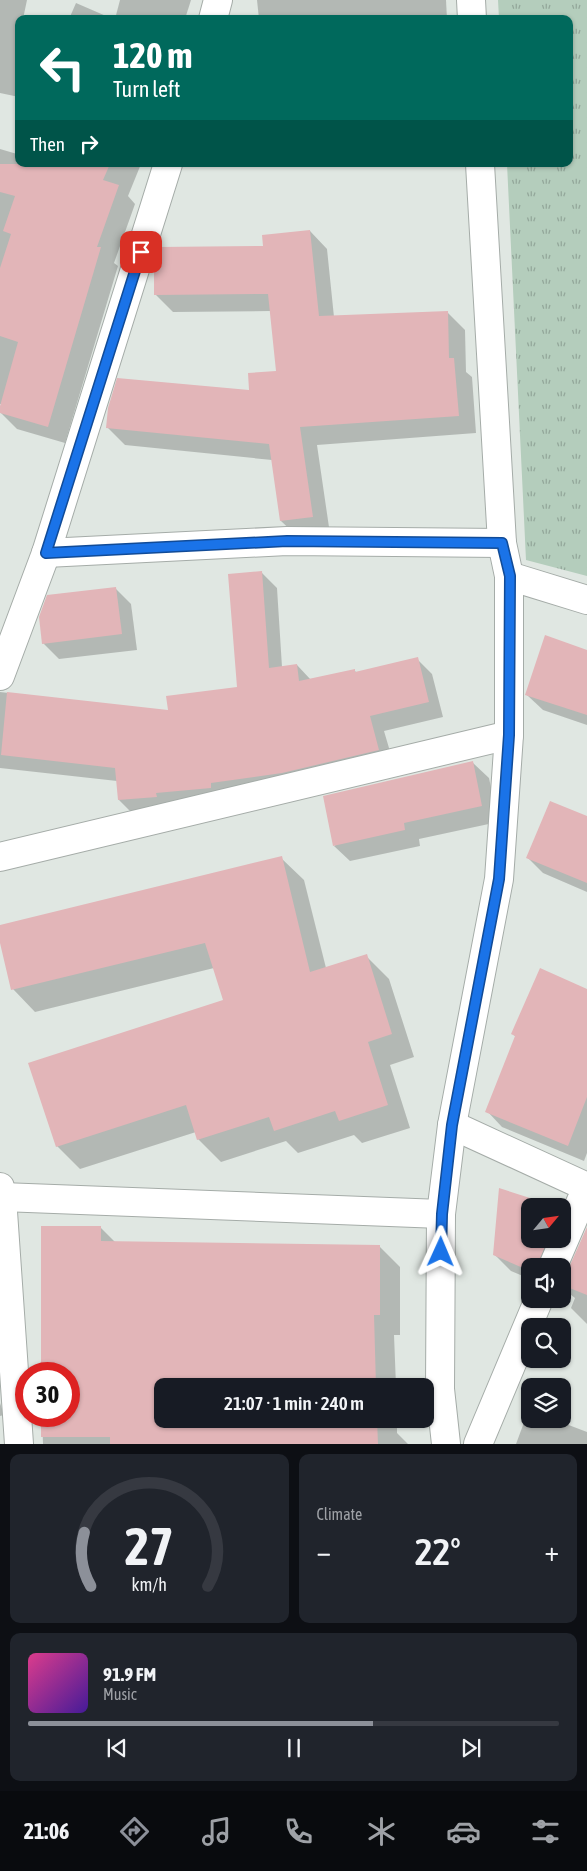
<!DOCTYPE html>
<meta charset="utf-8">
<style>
:root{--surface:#171b24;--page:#20242c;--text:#f1f3f6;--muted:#9ea1a6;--line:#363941;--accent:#8c9099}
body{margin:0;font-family:"Asap Condensed",sans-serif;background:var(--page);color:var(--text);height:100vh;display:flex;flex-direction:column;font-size:19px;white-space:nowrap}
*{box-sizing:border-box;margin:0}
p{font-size:16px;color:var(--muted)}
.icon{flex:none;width:28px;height:28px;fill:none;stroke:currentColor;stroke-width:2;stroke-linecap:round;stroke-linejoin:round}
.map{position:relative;height:1444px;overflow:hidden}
.drawer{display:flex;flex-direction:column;gap:10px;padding:10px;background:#0d0f14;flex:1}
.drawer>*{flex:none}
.banner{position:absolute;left:15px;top:15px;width:558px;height:152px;border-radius:10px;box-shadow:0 1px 4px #0004;background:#00695c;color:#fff;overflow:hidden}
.needle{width:32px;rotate:61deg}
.controls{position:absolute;left:521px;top:1198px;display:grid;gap:10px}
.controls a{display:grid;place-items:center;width:50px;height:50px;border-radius:10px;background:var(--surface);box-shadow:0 1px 4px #0004;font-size:25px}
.speed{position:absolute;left:15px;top:1362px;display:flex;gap:10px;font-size:25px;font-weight:700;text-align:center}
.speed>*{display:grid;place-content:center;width:65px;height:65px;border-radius:50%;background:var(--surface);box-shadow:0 1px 4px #0004;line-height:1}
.speed .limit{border:8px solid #d22;background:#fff;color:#111}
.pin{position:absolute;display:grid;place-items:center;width:42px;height:42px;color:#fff;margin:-21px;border-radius:10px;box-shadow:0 2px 8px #0006}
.me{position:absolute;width:55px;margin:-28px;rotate:1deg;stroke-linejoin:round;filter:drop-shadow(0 0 4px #0008)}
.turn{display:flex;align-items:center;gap:18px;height:105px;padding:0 15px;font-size:22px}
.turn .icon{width:65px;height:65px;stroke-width:2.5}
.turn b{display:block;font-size:35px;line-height:42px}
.then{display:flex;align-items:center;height:48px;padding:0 15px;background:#0003;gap:10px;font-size:19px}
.big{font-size:38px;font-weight:600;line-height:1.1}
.drawer .tile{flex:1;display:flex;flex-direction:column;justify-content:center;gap:8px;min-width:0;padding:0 18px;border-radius:10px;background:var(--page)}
.drawer .dial{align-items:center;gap:0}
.dial svg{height:130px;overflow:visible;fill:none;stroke:var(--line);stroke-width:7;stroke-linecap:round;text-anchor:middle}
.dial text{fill:var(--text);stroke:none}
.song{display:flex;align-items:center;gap:15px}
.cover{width:60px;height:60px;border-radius:8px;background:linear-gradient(135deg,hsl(330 70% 55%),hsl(260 70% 35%))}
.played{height:5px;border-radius:2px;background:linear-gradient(90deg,var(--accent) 65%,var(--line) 65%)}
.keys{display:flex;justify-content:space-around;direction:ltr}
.heat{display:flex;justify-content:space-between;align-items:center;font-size:28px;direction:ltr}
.drawer .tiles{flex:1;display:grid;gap:10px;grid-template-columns:1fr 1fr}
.tile:last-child{grid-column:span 2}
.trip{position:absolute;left:154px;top:1378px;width:280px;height:50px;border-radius:10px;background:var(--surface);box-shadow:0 1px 4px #0004;font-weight:600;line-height:50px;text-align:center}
.tab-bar{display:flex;height:80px;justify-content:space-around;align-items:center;background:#090b0e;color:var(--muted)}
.tab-bar .icon{width:35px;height:35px}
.tab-bar .current{color:var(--accent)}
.tab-bar b{font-size:22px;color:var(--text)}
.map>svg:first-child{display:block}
.grass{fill:url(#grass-tufts)}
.shadow{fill:#0003}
.building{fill:#e2b5b8}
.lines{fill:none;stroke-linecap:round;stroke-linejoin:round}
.minor-casing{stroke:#a5aca8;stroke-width:30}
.minor{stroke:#fff;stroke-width:28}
.route-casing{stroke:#114b97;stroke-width:12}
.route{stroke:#1a73e8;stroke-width:9}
</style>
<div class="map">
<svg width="587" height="1444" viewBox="0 0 587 1444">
<defs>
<pattern id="grass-tufts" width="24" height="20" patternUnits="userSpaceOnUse" patternTransform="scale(1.25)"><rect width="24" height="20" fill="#b4cdbc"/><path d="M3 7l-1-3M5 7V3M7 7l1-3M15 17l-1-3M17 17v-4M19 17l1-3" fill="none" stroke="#93a79a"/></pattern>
</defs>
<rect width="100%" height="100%" fill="#e0e7e2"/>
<path class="grass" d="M498 0H587V576L526 560 507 164H569V19H499Z"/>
<g class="shadow">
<path d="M0 0H27L23 19H19V97L0 93Z"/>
<path d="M120 0H191L185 19H115Z"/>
<path d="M257 0H446L447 19H259Z"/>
<path d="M76 3 113 19H69Z"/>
<path d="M0 149 17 154 19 150V164H141L128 196 135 204 114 263 118 266 65 443 17 429 0 412 2 404H0Z"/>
<path d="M310 231 327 249 334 317 447 312 465 330 466 372 472 377 476 433 317 445 330 534 299 538 281 521 272 460 125 445 107 427 250 392 278 372 271 311 173 312 155 294 264 247Z"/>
<path d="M262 573 277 588 282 667 297 665 311 680 354 670 357 673 417 659 432 674 443 717 384 731 394 765 134 815 119 800 117 781 0 768V692L169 711 238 688Z"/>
<path d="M115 588 131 604 137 650 59 659 43 643Z"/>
<path d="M587 651V725L543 710 527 695Z"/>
<path d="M473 763 489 778 498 822 419 839 420 846 350 861 334 846Z"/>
<path d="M587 818V892L543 873 527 857Z"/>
<path d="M281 858 304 880 326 968 366 956 389 979 414 1057 390 1065 410 1128 362 1143 354 1135 298 1153 286 1141 221 1162 198 1139 196 1132 80 1169 57 1146 224 1001 214 968 35 1012 13 989 0 938V926Z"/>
<path d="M587 990V1153L584 1161 502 1127 487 1111 516 1037 512 1033Z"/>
<path d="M500 1190 551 1206H530V1239H562L558 1266H530V1279L511 1271 495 1255Z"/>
<path d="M100 1227 116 1243 380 1247 400 1267V1335H394L396 1386H162V1419H397V1433L408 1444H43L42 1416H69V1374Z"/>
<path d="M587 1232V1324L571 1308 575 1298 562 1288V1280L568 1273Z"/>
<path d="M0 1403 4 1415 0 1416Z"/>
<path d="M529 1409 530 1419H553L587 1432V1444H516Z"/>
</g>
<g class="building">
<path d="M0 164H110L103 180 119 185 97 247H101L48 427 0 413V406L18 342 0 336V268L11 234 3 231 15 196 0 192Z"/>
<path d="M310 230 319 316 448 311 449 358H454L459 416 300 427 313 517 280 521 269 444 106 428 108 408 117 378 249 390 248 373 276 371 268 294 154 295V262L158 247 263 246 262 235Z"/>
<path d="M262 571 269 668 297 664 299 681 355 669V672L418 657 429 702 370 716 379 750 282 773 211 783V788L156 793 157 797 118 800 115 768 1 755 7 692 168 710 166 696 237 687 228 574Z"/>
<path d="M116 587 122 634 42 644 39 617 47 595Z"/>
<path d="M545 635 587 650V715L525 695Z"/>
<path d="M473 761 482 806 404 823 405 830 333 846 323 796Z"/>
<path d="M550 801 587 816V883L526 858Z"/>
<path d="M282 856 310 972 367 954 392 1034 368 1042 388 1105 339 1121 335 1111 274 1131 269 1117 197 1140 186 1105 56 1147 28 1063 223 1000 205 943 11 990 0 943V925Z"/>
<path d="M540 968 587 989V1097L568 1146 485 1112 515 1036 511 1034Z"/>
<path d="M499 1188 555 1206H530V1239H548L538 1266H530V1271L493 1255Z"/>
<path d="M41 1226H101V1241L380 1245V1315H374L376 1386H162V1419H377L378 1444H110V1437H41V1416H69V1374H41Z"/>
<path d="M587 1227V1295L562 1285V1278L567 1272Z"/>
</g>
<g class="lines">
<g class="minor-casing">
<g id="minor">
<path d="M471 0 472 19"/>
<path d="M213 19 218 0"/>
<path d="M46 553 287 541 502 543"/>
<path d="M509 576 587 600"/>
<path d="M0 676 46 553 168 164"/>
<path d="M0 857 509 735"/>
<path d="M452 1125 587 1187 553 1266"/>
<path d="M0 1187 2 1197 19 1444"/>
<path d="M2 1197 441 1214"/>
<path d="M446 1444 440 1389 441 1214 452 1125 499 879 509 735V576L502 543 480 164"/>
<path d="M478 1444 539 1299"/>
</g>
</g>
<use href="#minor" class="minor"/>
</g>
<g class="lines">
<g class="route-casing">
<path id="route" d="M141 252 46 553 287 541 502 543 510 576 509 735 499 879 452 1125 442 1214 441 1252"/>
</g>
<use href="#route" class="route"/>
</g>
</svg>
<div class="controls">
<a><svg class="needle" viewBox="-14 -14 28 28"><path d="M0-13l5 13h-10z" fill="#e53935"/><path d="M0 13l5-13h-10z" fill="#9ea1a6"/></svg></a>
<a><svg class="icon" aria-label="sound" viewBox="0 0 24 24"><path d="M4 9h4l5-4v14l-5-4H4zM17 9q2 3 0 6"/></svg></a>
<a><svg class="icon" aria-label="search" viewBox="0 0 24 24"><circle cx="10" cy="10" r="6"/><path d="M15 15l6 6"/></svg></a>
<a><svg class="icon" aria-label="layers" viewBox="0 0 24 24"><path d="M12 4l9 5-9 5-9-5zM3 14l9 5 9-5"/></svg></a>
</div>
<div class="speed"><div class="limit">30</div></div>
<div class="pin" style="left:141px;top:252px;background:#d93025"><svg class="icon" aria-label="arrive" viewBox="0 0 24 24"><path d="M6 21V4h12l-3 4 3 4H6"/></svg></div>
<svg class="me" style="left:441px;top:1252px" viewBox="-20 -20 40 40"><path d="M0-17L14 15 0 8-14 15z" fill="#1a73e8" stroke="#fff" stroke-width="4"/></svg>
<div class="trip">21:07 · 1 min · 240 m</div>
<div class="banner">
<div class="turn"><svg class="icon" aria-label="left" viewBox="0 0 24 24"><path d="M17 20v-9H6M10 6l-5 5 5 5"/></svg><div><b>120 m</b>Turn left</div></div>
<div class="then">Then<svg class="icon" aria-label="right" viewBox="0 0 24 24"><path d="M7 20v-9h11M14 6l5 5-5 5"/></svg></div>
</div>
</div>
<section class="drawer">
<div class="tiles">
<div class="tile dial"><svg viewBox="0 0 100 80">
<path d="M14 69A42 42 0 1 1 86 69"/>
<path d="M14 69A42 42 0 0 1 10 36" stroke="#8c9099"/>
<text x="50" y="56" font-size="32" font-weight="700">27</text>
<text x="50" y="72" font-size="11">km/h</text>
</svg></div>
<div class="tile"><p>Climate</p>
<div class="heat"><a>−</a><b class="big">22°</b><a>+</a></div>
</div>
<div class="tile">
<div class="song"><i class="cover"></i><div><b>91.9 FM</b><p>Music</p></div></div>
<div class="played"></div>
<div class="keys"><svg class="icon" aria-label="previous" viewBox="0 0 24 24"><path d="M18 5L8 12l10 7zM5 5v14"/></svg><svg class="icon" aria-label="pause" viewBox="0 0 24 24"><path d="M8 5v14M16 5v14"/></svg><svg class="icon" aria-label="next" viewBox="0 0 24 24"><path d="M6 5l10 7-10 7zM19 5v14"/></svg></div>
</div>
</div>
</section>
<nav class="tab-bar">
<b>21:06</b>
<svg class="icon current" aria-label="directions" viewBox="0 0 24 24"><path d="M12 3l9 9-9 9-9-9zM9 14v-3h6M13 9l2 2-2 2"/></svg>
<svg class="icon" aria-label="music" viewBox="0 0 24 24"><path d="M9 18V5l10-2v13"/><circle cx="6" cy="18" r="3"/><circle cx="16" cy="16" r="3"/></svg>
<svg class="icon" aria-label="phone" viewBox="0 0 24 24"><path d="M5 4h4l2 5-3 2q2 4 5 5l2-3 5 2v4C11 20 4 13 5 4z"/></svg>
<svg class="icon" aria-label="climate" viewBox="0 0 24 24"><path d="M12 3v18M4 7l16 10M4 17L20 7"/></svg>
<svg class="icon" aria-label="car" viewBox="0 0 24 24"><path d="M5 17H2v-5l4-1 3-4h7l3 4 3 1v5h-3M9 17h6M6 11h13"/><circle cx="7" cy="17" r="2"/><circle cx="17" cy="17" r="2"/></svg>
<svg class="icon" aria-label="filters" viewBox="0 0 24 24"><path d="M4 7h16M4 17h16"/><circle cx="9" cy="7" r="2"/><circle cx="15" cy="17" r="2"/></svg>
</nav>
